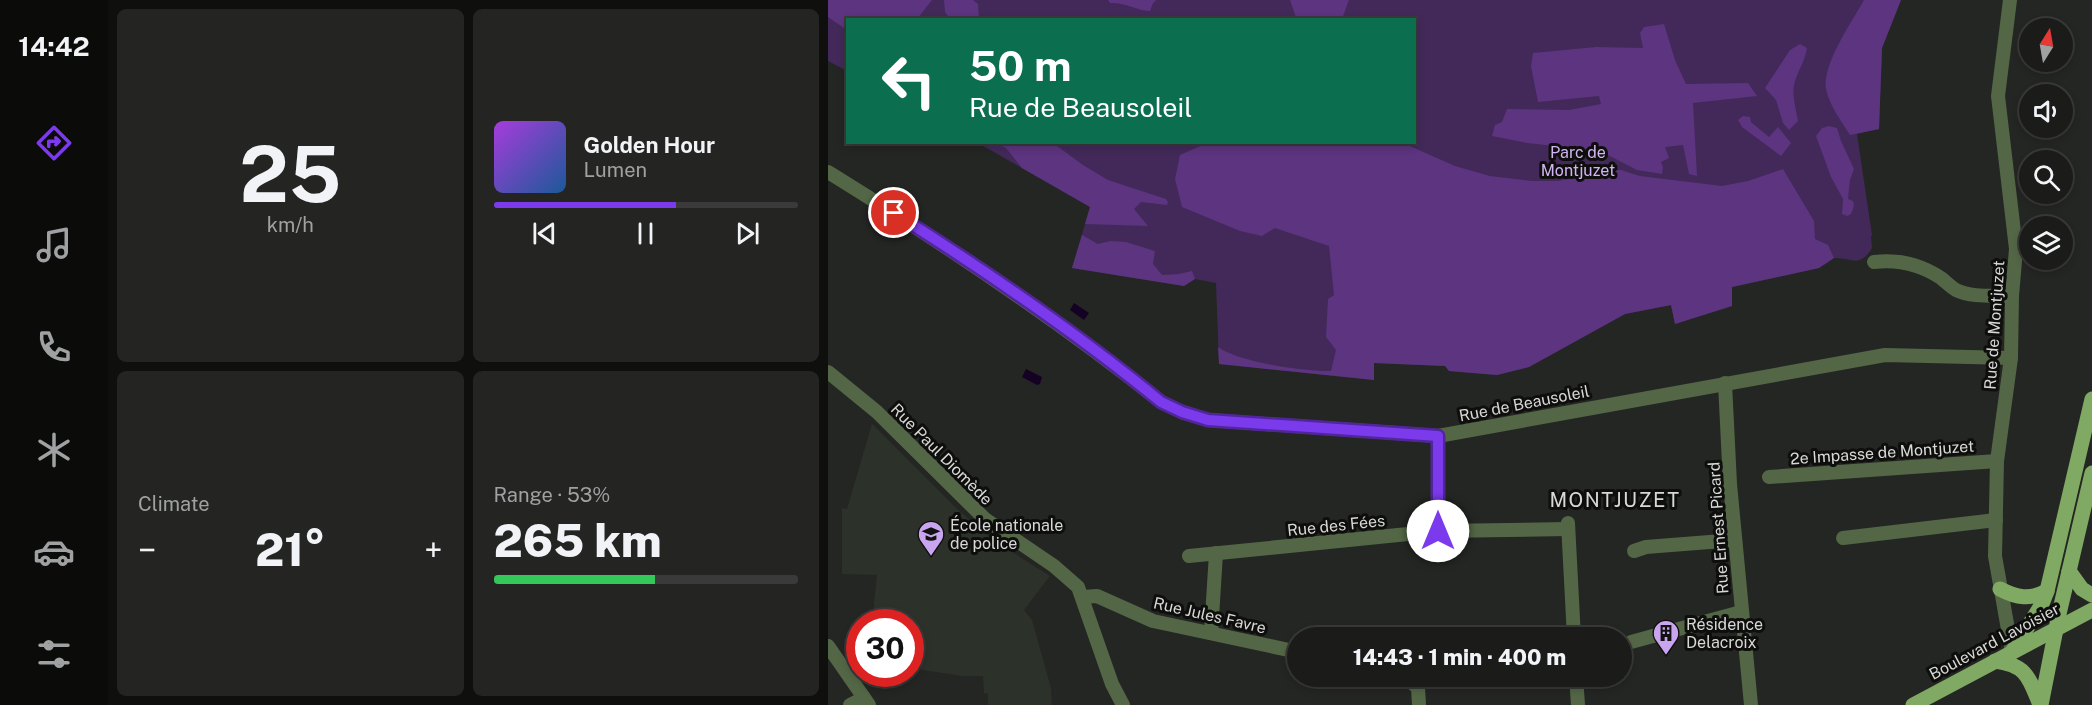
<!DOCTYPE html>
<meta charset="utf-8">
<style>
:root{--surface:#1b1c1a;--page:#242523;--text:#f1f3f6;--muted:#a0a1a2;--line:#393a39;--accent:#7c3aed}
body{margin:0;font-family:"Public Sans",sans-serif;background:var(--page);color:var(--text);height:100vh;display:flex;flex-direction:column;font-size:22px;white-space:nowrap}
*{box-sizing:border-box;margin:0}
p{font-size:20px;color:var(--muted)}
.icon{flex:none;width:33px;height:33px;fill:none;stroke:currentColor;stroke-width:2;stroke-linecap:round;stroke-linejoin:round}
.map{position:relative;flex:1;overflow:hidden}
.drawer{display:flex;flex-direction:column;gap:9px;padding:9px;background:#0f0f0e;width:720px}
.drawer>*{flex:none}
.hud{position:absolute;left:18px;top:18px;width:570px;height:126px;border-radius:0px;box-shadow:0 3px 9px #0003,0 0 0 2px var(--line);background:#0b6e4f;color:#fff;overflow:hidden}
.needle{width:39px;rotate:11deg}
.controls{position:absolute;left:1191px;top:18px;display:grid;gap:12px}
.controls a{display:grid;place-items:center;width:54px;height:54px;border-radius:50%;background:var(--surface);box-shadow:0 3px 9px #0003,0 0 0 2px var(--line);font-size:30px}
.speed{position:absolute;left:18px;top:609px;display:flex;gap:12px;font-size:30px;font-weight:700;text-align:center}
.speed>*{display:grid;place-content:center;width:78px;height:78px;border-radius:50%;background:var(--surface);box-shadow:0 3px 9px #0003,0 0 0 2px var(--line);line-height:1}
.speed .limit{border:9px solid #d22;background:#fff;color:#111}
.pin{position:absolute;display:grid;place-items:center;width:51px;height:51px;color:#fff;margin:-26px;border:3px solid #fff;border-radius:50%;box-shadow:0 2px 6px #0007}
.me{position:absolute;width:66px;margin:-33px;rotate:0deg;stroke-linejoin:round;filter:drop-shadow(0 0 4px #0008)}
.turn{display:flex;align-items:center;gap:21px;height:126px;padding:0 24px;font-size:27px}
.turn .icon{width:78px;height:78px;stroke-width:2.5}
.turn b{display:block;font-size:42px;line-height:51px}
.big{font-size:45px;font-weight:800;line-height:1.1}
.drawer .card{flex:1;display:flex;flex-direction:column;justify-content:center;gap:9px;min-width:0;padding:0 21px;border-radius:9px;background:var(--page)}
.drawer .dial{align-items:center;gap:0}
.dial b{font-size:78px;line-height:1}
.song{display:flex;align-items:center;gap:18px}
.cover{width:72px;height:72px;border-radius:9px;background:linear-gradient(135deg,hsl(280 70% 55%),hsl(210 70% 35%))}
.played{height:6px;border-radius:3px;background:linear-gradient(90deg,var(--accent) 60%,var(--line) 60%)}
.keys{display:flex;justify-content:space-around;direction:ltr}
.heat{display:flex;justify-content:space-between;align-items:center;font-size:33px;direction:ltr}
.charge{height:9px;border-radius:4px;background:linear-gradient(90deg,#34c759 53%,var(--line) 0)}
.drawer .tiles{flex:1;display:grid;gap:9px;grid-template-columns:repeat(2,1fr)}
.trip{position:absolute;left:459px;top:627px;width:345px;height:60px;border-radius:30px;background:var(--surface);box-shadow:0 3px 9px #0003,0 0 0 2px var(--line);font-weight:800;line-height:60px;text-align:center}
main{display:flex;flex:1;min-height:0}
.tabs{display:flex;flex-direction:column;width:108px;justify-content:space-around;align-items:center;background:#0b0b0a;color:var(--muted)}
.tabs .icon{width:42px;height:42px}
.tabs .selected{color:var(--accent)}
.tabs b{font-size:27px;color:var(--text)}
.map>svg:first-child{display:block}
.built{fill:#2c312a}
.green{fill:#422959}
.forest{fill:#5c347f}
.water{fill:#140124}
.lines{fill:none;stroke-linecap:round;stroke-linejoin:round}
.minor{stroke:#536746;stroke-width:14}
.primary{stroke:#80a963;stroke-width:15}
.route-casing{stroke:#51269a;stroke-width:15}
.route{stroke:#7c3aed;stroke-width:10}
.labels{text-anchor:middle;stroke-width:6;stroke-linejoin:round;paint-order:stroke}
.park-label{font-size:16px;fill:#d2b4f3;stroke:#0e0e0d}
.street-label{font-size:16px;fill:#d8d9d7;stroke:#0e0e0d}
.poi-label{font-size:16px;fill:#d8d9d7;stroke:#0e0e0d;text-anchor:start}
.quarter-label{font-size:20px;letter-spacing:1.5px;fill:#d8d9d7;stroke:#0e0e0d}
</style>
<main>
<nav class="tabs">
<b>14:42</b>
<svg class="icon selected" aria-label="directions" viewBox="0 0 24 24"><path d="M12 3l9 9-9 9-9-9zM9 14v-3h6M13 9l2 2-2 2"/></svg>
<svg class="icon" aria-label="music" viewBox="0 0 24 24"><path d="M9 18V5l10-2v13"/><circle cx="6" cy="18" r="3"/><circle cx="16" cy="16" r="3"/></svg>
<svg class="icon" aria-label="phone" viewBox="0 0 24 24"><path d="M5 4h4l2 5-3 2q2 4 5 5l2-3 5 2v4C11 20 4 13 5 4z"/></svg>
<svg class="icon" aria-label="climate" viewBox="0 0 24 24"><path d="M12 3v18M4 7l16 10M4 17L20 7"/></svg>
<svg class="icon" aria-label="car" viewBox="0 0 24 24"><path d="M5 17H2v-5l4-1 3-4h7l3 4 3 1v5h-3M9 17h6M6 11h13"/><circle cx="7" cy="17" r="2"/><circle cx="17" cy="17" r="2"/></svg>
<svg class="icon" aria-label="filters" viewBox="0 0 24 24"><path d="M4 7h16M4 17h16"/><circle cx="9" cy="7" r="2"/><circle cx="15" cy="17" r="2"/></svg>
</nav>
<section class="drawer">
<div class="tiles">
<div class="card dial"><b>25</b><p>km/h</p></div>
<div class="card">
<div class="song"><i class="cover"></i><div><b>Golden Hour</b><p>Lumen</p></div></div>
<div class="played"></div>
<div class="keys"><svg class="icon" aria-label="previous" viewBox="0 0 24 24"><path d="M18 5L8 12l10 7zM5 5v14"/></svg><svg class="icon" aria-label="pause" viewBox="0 0 24 24"><path d="M8 5v14M16 5v14"/></svg><svg class="icon" aria-label="next" viewBox="0 0 24 24"><path d="M6 5l10 7-10 7zM19 5v14"/></svg></div>
</div>
<div class="card"><p>Climate</p>
<div class="heat"><a>−</a><b class="big">21°</b><a>+</a></div>
</div>
<div class="card"><p>Range · 53%</p><b class="big">265 km</b><div class="charge"></div></div>
</div>
</section>
<div class="map">
<svg width="1264" height="705" viewBox="0 0 1264 705">
<rect width="100%" height="100%" fill="#242623"/>
<path class="built" d="M44 424 128 508 165 540 222 576 196 610 204 620 223 688 224 705H160V694L156 693 155 676H134L89 669 83 661 82 622H44L49 575 14 574V508L19 509Z"/>
<path class="green" d="M0 0H1073L1054 48 1051 129 1029 134 1044 235 1043 237 1044 248C1032 268 1024 258 1006 258L991 268 904 287V306L847 324 843 305 797 314 701 367 669 375 621 371 617 366 546 363V380L391 364 388 283 367 279 356 286 244 268 262 207 150 143 586 142V20H20L19 71 0 61Z"/>
<g class="forest">
<path d="M0 0H104L89 19 20 20 19 30 0 17Z"/>
<path d="M116 0H145L150 4 151 19H122L117 12Z"/>
<path d="M280 0H327L328 1 325 3 322 11C307 10 297 2 282 3Z"/>
<path d="M462 0H521L514 19 469 20Z"/>
<path d="M1036 0H1073L1054 48 1051 129 1022 135C1014 122 1001 105 998 89 994 64 1024 22 1036 0Z"/>
<path d="M836 24 847 60 858 84 920 83 929 96 865 103 869 176 861 174 855 145 837 147 841 158 833 162 835 167 834 174 809 170 772 151 699 143 664 136 667 125 674 122 679 109 741 110 773 104 771 96 710 102 703 66 705 53 768 47 815 48 812 33 816 27Z"/>
<path d="M972 44 979 48C977 61 971 69 967 81 963 93 968 108 970 121L961 130 955 123 948 100 937 88 962 50Z"/>
<path d="M915 116 922 117 923 122 941 137 950 127 963 143 953 156 914 127 910 120Z"/>
<path d="M1001 126 1009 128 1013 141 1026 169 1022 180 1020 199 1025 201 1026 206 1023 214 1019 216 1014 214 1015 199 1003 177 988 136 994 128Z"/>
<path d="M167 143H225L255 165 280 180 338 199 340 202 339 205 313 202 306 209 320 226 257 224 262 207 194 168 178 148Z"/>
<path d="M379 143H575L627 166 662 176 704 181H730L783 170H793L812 176 894 186 920 181 955 169 986 221 987 239 1000 245 1006 258 991 268 904 287V306L847 324 843 305 797 314 701 367 669 375 621 371 617 366 546 363V380L391 364 390 347C410 362 477 372 503 371L508 350 498 337 500 299 506 295 501 246 447 228 434 236 412 231 354 207 347 179 352 155Z"/>
<path d="M254 235 270 244 283 241 298 242 327 251 325 264 334 275 351 274 364 271 367 279 356 286 244 268Z"/>
</g>
<g class="water">
<path d="M246 303 261 313 256 320 242 310Z"/>
<path d="M198 369 214 377 212 384 209 385 194 377Z"/>
</g>
<g class="lines">
<g class="minor">
<path d="M1182 0 1170 96 1188 249 1184 296 1183 358 1169 461 1167 556 1184 652"/>
<path d="M0 172C115 243 227 318 333 402L354 412 380 420 610 436 1057 355 1183 358"/>
<path d="M1046 262C1071 259 1092 264 1113 278 1118 282 1123 287 1128 290 1144 298 1167 295 1184 296"/>
<path d="M0 372 49 412 157 519 226 566 250 587 284 684 295 705"/>
<path d="M897 383 902 484 923 705"/>
<path d="M610 436V531"/>
<path d="M941 477 1169 461"/>
<path d="M740 523 746 638"/>
<path d="M1015 538 1168 520"/>
<path d="M806 551 818 547 907 540"/>
<path d="M361 556 610 531 740 529"/>
<path d="M255 597 269 596 325 621 470 652"/>
<path d="M383 633 388 553"/>
<path d="M803 642 913 612"/>
<path d="M0 646 41 705"/>
<path d="M578 676 582 681 611 676"/>
<path d="M748 676 750 705"/>
<path d="M582 681 590 688 591 705"/>
<path d="M22 705 36 698"/>
</g>
<g class="primary">
<path d="M1241 571 1254 589 1264 595"/>
<path d="M1172 589C1189 598 1202 600 1219 591"/>
<path d="M1184 652 1214 604 1219 591 1264 399"/>
<path d="M1167 661C1199 665 1201 678 1212 705"/>
<path d="M1085 705 1264 610"/>
<path d="M1213 705 1231 614 1264 473"/>
</g>
</g>
<g class="lines">
<g class="route-casing">
<path id="route" d="M66 213C158 271 249 333 333 402L354 412 380 420 610 436V531"/>
</g>
<use href="#route" class="route"/>
</g>
<defs>
<g id="university-pin" transform="scale(1.35)"><path d="M0 17L-7.5 6A9.5 9.5 0 1 1 7.5 6Z" fill="#c8a5ee" stroke="#0e0e0d"/><path d="M0-5L7-2L0 1L-7-2ZM-4 1L0 2.5L4 1V4Q0 6-4 4Z" fill="#111"/></g>
<g id="building-pin" transform="scale(1.35)"><path d="M0 17L-7.5 6A9.5 9.5 0 1 1 7.5 6Z" fill="#c8a5ee" stroke="#0e0e0d"/><path d="M-4-6H4V6H1V3H-1V6H-4ZM-2.5-4.3h1.7v1.8h-1.7ZM.8-4.3h1.7v1.8H.8ZM-2.5-1h1.7V.8h-1.7ZM.8-1h1.7V.8H.8Z" fill="#111"/></g>
</defs>
<g fill-rule="evenodd">
<use href="#university-pin" x="103" y="534"/>
<use href="#building-pin" x="838" y="633"/>
</g>
<g class="labels">
<g class="park-label">
<text x="750" y="158">Parc de<tspan x="750" dy="18">Montjuzet</tspan></text>
</g>
<g class="street-label">
<text transform="translate(1166 325) rotate(-86)" y="6">Rue de Montjuzet</text>
<text transform="translate(696 403) rotate(-11)" y="6">Rue de Beausoleil</text>
<text transform="translate(1054 452) rotate(-4)" y="6">2e Impasse de Montjuzet</text>
<text transform="translate(114 454) rotate(45)" y="6">Rue Paul Diomède</text>
<text transform="translate(508 525) rotate(-6)" y="6">Rue des Fées</text>
<text transform="translate(890 528) rotate(-94)" y="6">Rue Ernest Picard</text>
<text transform="translate(382 615) rotate(13)" y="6">Rue Jules Favre</text>
<text transform="translate(1166 641) rotate(-28)" y="6">Boulevard Lavoisier</text>
</g>
<g class="poi-label">
<text x="122" y="531">École nationale<tspan x="122" dy="18">de police</tspan></text>
<text x="858" y="630">Résidence<tspan x="858" dy="18">Delacroix</tspan></text>
</g>
<g class="quarter-label">
<text x="787" y="507">MONTJUZET</text>
</g>
</g>
</svg>
<div class="controls">
<a><svg class="needle" viewBox="-14 -14 28 28"><path d="M0-13l5 13h-10z" fill="#e53935"/><path d="M0 13l5-13h-10z" fill="#a0a1a2"/></svg></a>
<a><svg class="icon" aria-label="sound" viewBox="0 0 24 24"><path d="M4 9h4l5-4v14l-5-4H4zM17 9q2 3 0 6"/></svg></a>
<a><svg class="icon" aria-label="search" viewBox="0 0 24 24"><circle cx="10" cy="10" r="6"/><path d="M15 15l6 6"/></svg></a>
<a><svg class="icon" aria-label="layers" viewBox="0 0 24 24"><path d="M12 4l9 5-9 5-9-5zM3 14l9 5 9-5"/></svg></a>
</div>
<div class="speed"><div class="limit">30</div></div>
<div class="pin" style="left:66px;top:213px;background:#d93025"><svg class="icon" aria-label="arrive" viewBox="0 0 24 24"><path d="M6 21V4h12l-3 4 3 4H6"/></svg></div>
<svg class="me" style="left:610px;top:531px" viewBox="-20 -20 40 40"><circle r="19" fill="#fff"/><path d="M0-13L10 11 0 6-10 11z" fill="#7c3aed"/></svg>
<div class="trip">14:43 · 1 min · 400 m</div>
<div class="hud">
<div class="turn"><svg class="icon" aria-label="left" viewBox="0 0 24 24"><path d="M17 20v-9H6M10 6l-5 5 5 5"/></svg><div><b>50 m</b>Rue de Beausoleil</div></div>
</div>
</div>
</main>
